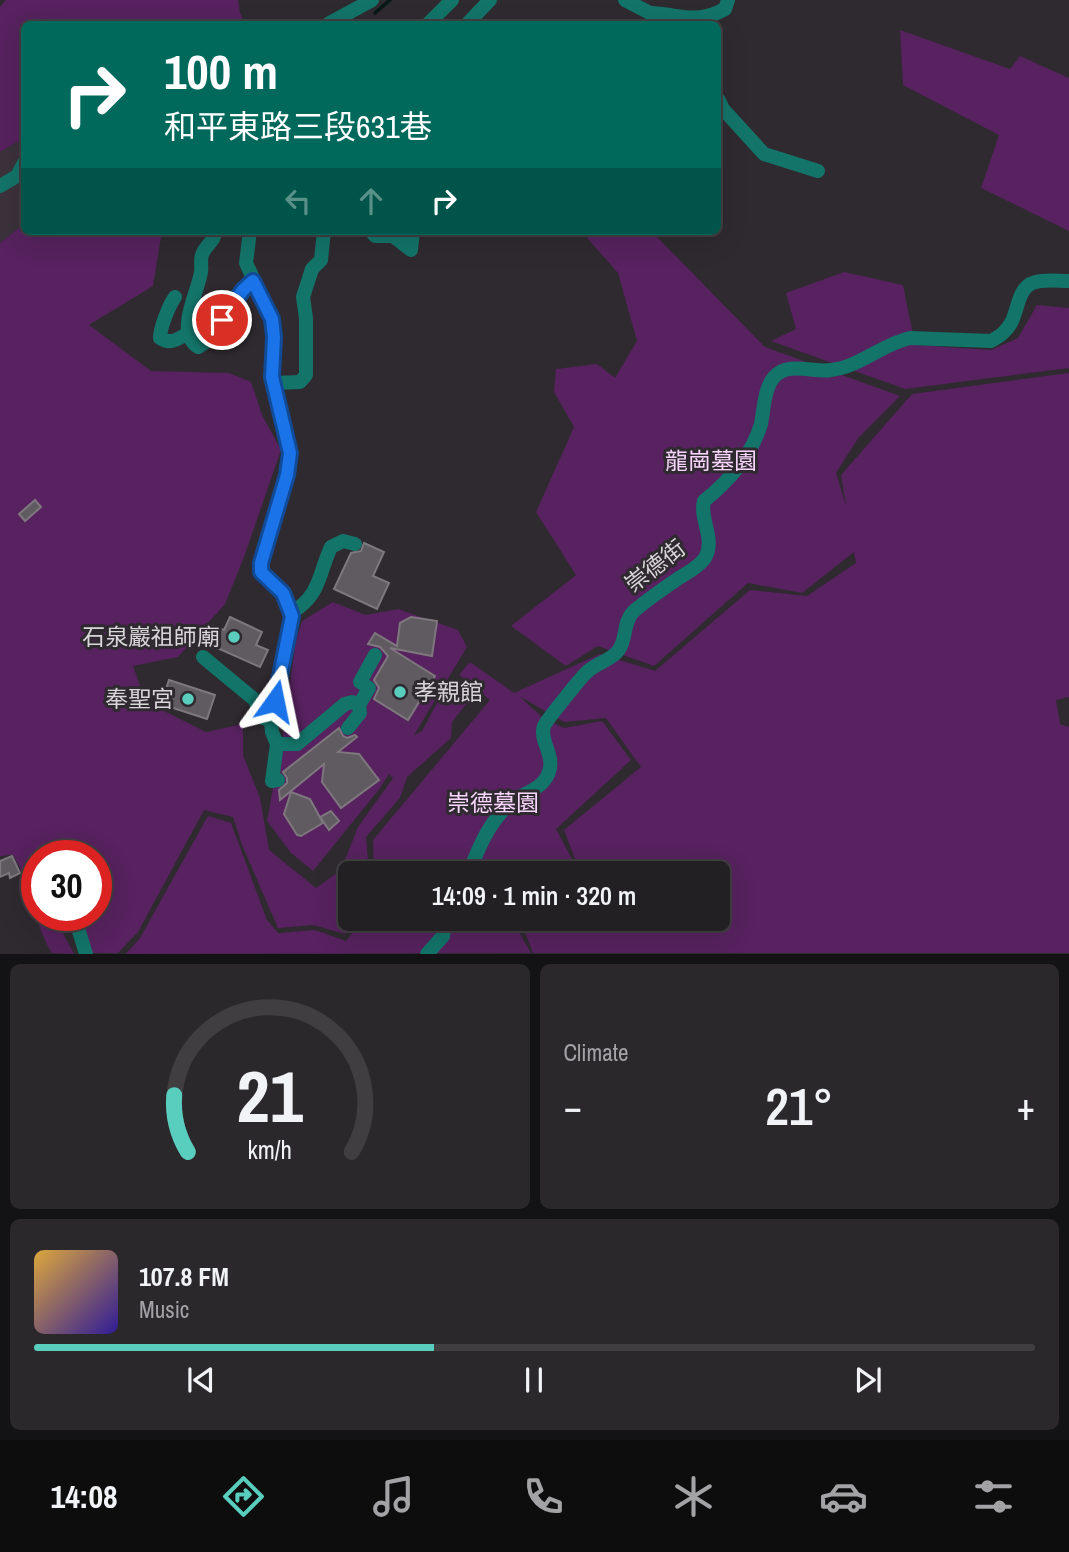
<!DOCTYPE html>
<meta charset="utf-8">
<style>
:root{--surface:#232024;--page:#2b282c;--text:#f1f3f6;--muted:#a3a3a6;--line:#403e41;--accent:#59cebe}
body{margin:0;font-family:"Archivo Narrow","Noto Sans TC",sans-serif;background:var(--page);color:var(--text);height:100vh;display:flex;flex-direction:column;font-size:26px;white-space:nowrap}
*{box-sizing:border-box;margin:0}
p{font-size:23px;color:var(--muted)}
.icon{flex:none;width:38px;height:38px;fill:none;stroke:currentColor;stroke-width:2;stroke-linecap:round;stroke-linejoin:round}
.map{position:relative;height:954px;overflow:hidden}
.panel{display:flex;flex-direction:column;gap:10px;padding:10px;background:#131214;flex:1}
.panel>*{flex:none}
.banner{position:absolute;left:21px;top:21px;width:700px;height:214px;border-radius:10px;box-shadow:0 7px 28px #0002,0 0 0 2px var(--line);background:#00695c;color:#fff;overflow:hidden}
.speed{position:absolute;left:21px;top:840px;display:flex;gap:14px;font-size:35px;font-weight:700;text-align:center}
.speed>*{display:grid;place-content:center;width:91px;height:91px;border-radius:50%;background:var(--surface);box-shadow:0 7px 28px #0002,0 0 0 2px var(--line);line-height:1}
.speed .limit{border:10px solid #d22;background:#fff;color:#111}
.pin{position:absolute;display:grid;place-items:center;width:60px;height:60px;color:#fff;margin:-30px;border:4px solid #fff;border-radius:50%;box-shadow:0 2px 7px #0007}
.me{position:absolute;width:77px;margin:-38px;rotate:12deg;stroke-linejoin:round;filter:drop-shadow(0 0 5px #0008)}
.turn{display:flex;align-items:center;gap:24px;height:147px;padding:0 28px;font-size:32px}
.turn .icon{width:91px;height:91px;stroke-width:2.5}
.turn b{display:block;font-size:49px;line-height:60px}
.lanes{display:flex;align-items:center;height:66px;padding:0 28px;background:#0003;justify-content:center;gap:35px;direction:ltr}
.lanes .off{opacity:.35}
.big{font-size:52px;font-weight:600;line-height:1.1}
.panel .tile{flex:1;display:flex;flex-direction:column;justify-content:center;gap:10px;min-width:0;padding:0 24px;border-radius:10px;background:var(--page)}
.panel .dial{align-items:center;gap:0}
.dial svg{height:182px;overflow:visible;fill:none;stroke:var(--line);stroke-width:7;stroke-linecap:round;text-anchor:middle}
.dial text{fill:var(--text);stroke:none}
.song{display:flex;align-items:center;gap:21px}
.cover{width:84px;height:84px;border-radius:10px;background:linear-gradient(135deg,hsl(40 70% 55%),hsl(250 70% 35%))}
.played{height:7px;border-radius:4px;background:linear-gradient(90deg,var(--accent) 40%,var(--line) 40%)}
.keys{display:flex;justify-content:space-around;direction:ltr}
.heat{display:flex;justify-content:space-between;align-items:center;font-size:38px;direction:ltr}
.panel .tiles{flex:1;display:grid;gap:10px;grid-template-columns:1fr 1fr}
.tile:last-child{grid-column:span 2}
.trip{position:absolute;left:338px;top:861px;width:392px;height:70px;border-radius:10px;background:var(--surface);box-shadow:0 7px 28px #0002,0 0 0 2px var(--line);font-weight:600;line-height:70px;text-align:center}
.tabs{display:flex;height:112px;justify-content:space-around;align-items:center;background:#0e0d0e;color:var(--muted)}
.tabs .icon{width:49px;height:49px}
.tabs .current{color:var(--accent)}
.tabs b{font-size:32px;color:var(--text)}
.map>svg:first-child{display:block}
.built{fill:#3b323c}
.green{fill:#57225f}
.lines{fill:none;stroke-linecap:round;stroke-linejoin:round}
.stream{stroke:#061916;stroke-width:3.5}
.building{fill:#605b61;stroke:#7e787e;stroke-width:2}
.minor{stroke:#137469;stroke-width:14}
.route-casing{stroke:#114b97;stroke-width:18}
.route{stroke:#1a73e8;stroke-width:12}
.poi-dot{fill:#59cebe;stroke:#2f2a30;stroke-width:2.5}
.labels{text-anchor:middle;stroke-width:6;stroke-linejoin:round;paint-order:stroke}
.park-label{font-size:23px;fill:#f9d6fd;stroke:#2f2a30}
.street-label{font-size:23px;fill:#d9d6da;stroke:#2f2a30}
.poi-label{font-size:23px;fill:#d9d6da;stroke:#2f2a30;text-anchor:end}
</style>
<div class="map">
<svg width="1069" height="954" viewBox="0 0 1069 954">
<rect width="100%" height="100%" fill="#2f2a30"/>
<path class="built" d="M24 138V224L0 243V152Z"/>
<g class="green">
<path d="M6 0H238L240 13 245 24H24V138L0 152V7Z"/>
<path d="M900 30 1010 69 1020 56 1069 78V231L981 188 999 135 903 85Z"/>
<path d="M24 224V231H162L153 286 89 325 151 371 229 373 251 382 262 415 281 450 244 557 225 604 178 657 133 666 146 702 206 732 243 724V755L260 798 269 850 316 888 341 870 358 827 393 778 389 774 380 788 313 871 291 853 267 821 283 734 296 640 302 621 333 602 366 615 398 609 458 630 467 647 414 735 422 731 450 679 483 700 477 704H466L452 722 451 738 407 777 400 798 366 837 369 873H350V919H356L345 934 313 925 278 928 242 845 233 817 204 810 138 932 118 953H89L74 915H96V856H37V915H53L74 954 52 953C33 923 32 885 13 855L0 856V243Z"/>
<path d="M586 231H651L765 347 900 396 859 437 836 473 846 506 841 475 912 394 1069 373V697L1056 700 1060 724 1069 727V953H533L520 919H718V873H570L578 866 564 830 641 767 606 718 564 722 519 696 543 718 564 728 602 721 631 760 556 829 576 867 567 873H374L373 840 490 700 459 675 470 662 514 693 600 654 655 671 750 590 807 596 856 563 854 552 802 593 748 583 654 666 598 646 566 666 511 626 576 575 536 512 574 427 554 392 556 369 597 364 615 378 637 341 618 273 588 239Z"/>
<path d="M844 272 903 285 915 345 991 350 1018 338 1037 305 1069 308V368L905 389 771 341 796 329 786 293Z"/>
<path d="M208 816 231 823 267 920 278 933 315 930 346 941 363 919H511L531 953 126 954 140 938Z"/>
</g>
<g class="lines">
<path class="stream" d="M375 13 390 0"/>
</g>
<g class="building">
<path d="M35 500 41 507 25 521 19 514Z"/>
<path d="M364 543 384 552 373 576 389 583 377 609 334 589 351 553 361 551Z"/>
<path d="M230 617 262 632 256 645 268 650 260 667 206 643 214 626 224 630Z"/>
<path d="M411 617 437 621 432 656 390 648 435 676 408 720 374 699 379 688 374 680 388 656 380 647 368 644 375 633 397 646 400 623Z"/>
<path d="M169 680 215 695 207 719 161 704Z"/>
<path d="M339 728 343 736 347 738 355 735 357 737 338 752 359 754 379 780 341 808 322 782 324 764 280 800 279 790 287 783V778L283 772Z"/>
<path d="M291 792 310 799 323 823 301 836 297 835 284 814Z"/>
<path d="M331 811 339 821 329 830 320 817Z"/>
<path d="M12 856 20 873 10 878 9 873 0 877V861Z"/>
</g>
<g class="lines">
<g class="minor">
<path d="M625 0 650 13 660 24"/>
<path d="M650 13C680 14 696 25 725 9L728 0"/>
<path d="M328 24 372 0"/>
<path d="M428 24 452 0"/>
<path d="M467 24 490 0"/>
<path d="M718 99 723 109 764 154 818 171"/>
<path d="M0 186 17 176 24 163"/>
<path d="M215 231C215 242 205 245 202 255 200 260 202 267 201 272 198 293 175 331 198 347L212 338 243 290 253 281"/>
<path d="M250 231 246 263 272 319 274 337 272 377 290 453 287 475 261 563V572L283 593 292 616 271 721 272 732 277 744"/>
<path d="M371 231 375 236H393L411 250 413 231"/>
<path d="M175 297C169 305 160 328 160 338 171 345 178 339 188 333"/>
<path d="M273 383 300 382 306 375V318L303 297 312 269 321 260 324 231"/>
<path d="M291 613C321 595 318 575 331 547L343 541 355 544"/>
<path d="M203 657 255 700 261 717 271 721"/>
<path d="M359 705 369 688 360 682 375 655"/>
<path d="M278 780 272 781 277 744H297L345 704 352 702 359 705 360 713 348 728"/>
<path d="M469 873C479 846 490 820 513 801 522 794 536 791 544 781 561 759 538 743 544 726 546 721 582 676 587 672 596 663 610 661 618 651 627 640 623 622 633 612 644 602 663 589 676 580 685 574 698 568 705 558 716 539 699 519 704 501 729 481 752 454 761 424 764 409 764 389 774 377 788 361 813 373 831 370 860 367 882 344 910 338L991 341C1000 336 1006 332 1011 323 1020 306 1017 283 1041 281 1050 280 1060 281 1069 281"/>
<path d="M74 915 86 954"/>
<path d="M427 954 443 936 446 919"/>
</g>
</g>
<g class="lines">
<g class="route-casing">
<path id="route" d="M222 320 243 290 253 281 272 319 274 337 272 377 290 453 287 475 261 563V572L283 593 292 616 275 701"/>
</g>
<use href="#route" class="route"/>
</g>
<g class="poi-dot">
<circle cx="234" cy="637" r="7"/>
<circle cx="400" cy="692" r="7"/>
<circle cx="188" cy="699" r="7"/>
</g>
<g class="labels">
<g class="park-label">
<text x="711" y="469">龍崗墓園</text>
<text x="493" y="811">崇德墓園</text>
</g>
<g class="street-label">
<text transform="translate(655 566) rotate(-38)" y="8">崇德街</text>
</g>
<g class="poi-label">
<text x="220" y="645">石泉巖祖師廟</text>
<text x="414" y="700" text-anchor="start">孝親館</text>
<text x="174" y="707">奉聖宮</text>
</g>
</g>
</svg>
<div class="speed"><div class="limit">30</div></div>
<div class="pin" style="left:222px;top:320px;background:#d93025"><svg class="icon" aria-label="arrive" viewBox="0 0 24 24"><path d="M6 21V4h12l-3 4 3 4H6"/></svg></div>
<svg class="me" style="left:275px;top:701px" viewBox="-20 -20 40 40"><path d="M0-17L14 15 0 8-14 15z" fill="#1a73e8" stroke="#fff" stroke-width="4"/></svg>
<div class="trip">14:09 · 1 min · 320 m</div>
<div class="banner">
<div class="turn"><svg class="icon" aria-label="right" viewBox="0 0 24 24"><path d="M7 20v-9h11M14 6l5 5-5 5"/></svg><div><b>100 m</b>和平東路三段631巷</div></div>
<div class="lanes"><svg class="icon off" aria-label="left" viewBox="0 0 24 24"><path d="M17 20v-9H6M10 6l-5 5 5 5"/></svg><svg class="icon off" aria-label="ahead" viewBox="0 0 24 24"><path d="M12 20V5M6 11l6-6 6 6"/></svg><svg class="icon" aria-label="right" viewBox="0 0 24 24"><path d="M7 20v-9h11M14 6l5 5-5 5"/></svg></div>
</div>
</div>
<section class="panel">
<div class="tiles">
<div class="tile dial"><svg viewBox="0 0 100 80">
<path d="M14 69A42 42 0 1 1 86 69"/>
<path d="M14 69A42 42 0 0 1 8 44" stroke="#59cebe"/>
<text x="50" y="56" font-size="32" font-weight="700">21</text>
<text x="50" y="72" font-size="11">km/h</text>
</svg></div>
<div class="tile"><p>Climate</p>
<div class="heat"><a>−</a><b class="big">21°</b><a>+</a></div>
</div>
<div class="tile">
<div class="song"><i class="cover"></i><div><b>107.8 FM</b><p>Music</p></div></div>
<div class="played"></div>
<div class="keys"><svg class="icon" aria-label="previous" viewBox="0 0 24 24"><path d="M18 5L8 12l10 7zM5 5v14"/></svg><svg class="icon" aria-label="pause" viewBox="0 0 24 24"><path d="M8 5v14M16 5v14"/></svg><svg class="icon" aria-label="next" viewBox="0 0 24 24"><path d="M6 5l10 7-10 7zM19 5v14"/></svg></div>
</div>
</div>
</section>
<nav class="tabs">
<b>14:08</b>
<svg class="icon current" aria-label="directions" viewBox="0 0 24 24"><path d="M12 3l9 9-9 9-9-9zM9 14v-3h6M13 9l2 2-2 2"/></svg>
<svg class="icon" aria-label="music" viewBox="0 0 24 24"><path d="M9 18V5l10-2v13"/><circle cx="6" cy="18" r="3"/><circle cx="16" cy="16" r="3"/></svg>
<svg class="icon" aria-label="phone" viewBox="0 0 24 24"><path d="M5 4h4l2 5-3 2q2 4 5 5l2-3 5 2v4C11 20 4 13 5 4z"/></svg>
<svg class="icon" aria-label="climate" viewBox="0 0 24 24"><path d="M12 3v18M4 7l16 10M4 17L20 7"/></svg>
<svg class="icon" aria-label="car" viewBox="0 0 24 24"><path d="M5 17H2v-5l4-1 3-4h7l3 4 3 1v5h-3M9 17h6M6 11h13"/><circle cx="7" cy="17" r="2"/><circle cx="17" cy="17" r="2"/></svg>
<svg class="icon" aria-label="filters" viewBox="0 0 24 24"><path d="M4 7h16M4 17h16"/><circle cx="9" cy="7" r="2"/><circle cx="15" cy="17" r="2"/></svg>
</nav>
